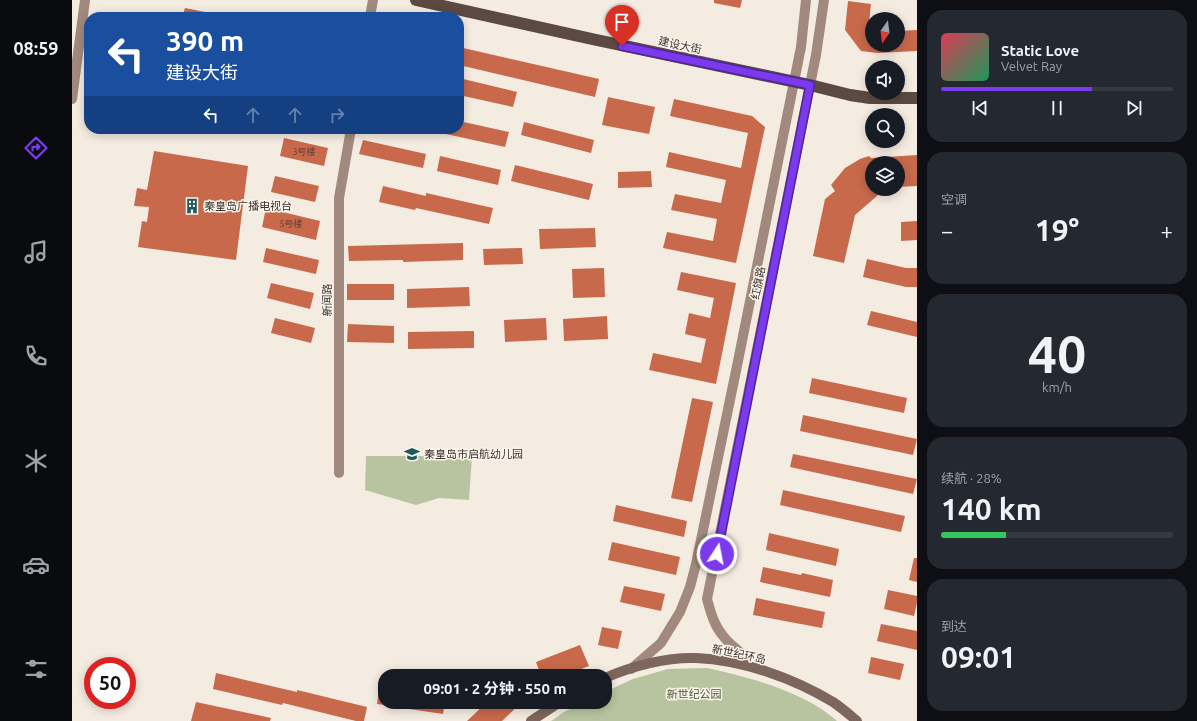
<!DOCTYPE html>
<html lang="zh">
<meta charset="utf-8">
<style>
:root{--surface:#171b24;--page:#242831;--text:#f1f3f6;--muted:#9ea1a6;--line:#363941;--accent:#7c3aed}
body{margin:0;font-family:Ubuntu,"Noto Sans SC",sans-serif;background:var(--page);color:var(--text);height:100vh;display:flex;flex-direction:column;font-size:15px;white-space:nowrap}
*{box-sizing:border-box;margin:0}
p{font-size:13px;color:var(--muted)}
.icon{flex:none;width:22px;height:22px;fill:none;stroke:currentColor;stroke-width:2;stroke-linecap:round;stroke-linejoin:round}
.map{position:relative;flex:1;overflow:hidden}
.side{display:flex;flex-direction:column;gap:10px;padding:10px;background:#0d0f14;width:280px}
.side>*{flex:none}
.top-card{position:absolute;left:12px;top:12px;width:380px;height:122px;border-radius:16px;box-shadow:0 2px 10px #0003;background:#1a4fa0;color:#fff;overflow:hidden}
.needle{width:26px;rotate:194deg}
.tools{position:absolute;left:793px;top:12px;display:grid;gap:8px}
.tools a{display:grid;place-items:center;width:40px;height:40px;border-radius:50%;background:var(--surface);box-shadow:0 2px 10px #0003;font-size:20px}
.speed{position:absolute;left:12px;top:657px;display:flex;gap:8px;font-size:20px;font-weight:700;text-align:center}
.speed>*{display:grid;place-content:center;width:52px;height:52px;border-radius:50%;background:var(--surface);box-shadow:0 2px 10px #0003;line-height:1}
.speed .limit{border:6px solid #d22;background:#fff;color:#111}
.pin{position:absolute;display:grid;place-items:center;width:34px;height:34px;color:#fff;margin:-41px -17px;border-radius:50% 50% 50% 0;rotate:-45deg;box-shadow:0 0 4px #0007}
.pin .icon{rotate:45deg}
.me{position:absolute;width:44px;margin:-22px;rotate:11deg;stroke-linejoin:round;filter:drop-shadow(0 0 3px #0008)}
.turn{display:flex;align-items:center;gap:14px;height:84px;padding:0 16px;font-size:18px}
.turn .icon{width:52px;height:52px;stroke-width:2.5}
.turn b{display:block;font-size:28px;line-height:34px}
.lanes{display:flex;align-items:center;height:38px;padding:0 16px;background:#0003;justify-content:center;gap:20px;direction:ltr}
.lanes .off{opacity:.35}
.big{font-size:30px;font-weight:700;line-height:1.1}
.side .tile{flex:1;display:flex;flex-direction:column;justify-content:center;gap:6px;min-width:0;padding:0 14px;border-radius:16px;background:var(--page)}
.side .dial{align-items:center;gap:0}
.dial b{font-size:52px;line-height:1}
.song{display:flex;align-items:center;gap:12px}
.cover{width:48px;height:48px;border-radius:6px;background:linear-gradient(135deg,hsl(350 70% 55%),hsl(150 70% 35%))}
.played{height:4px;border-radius:2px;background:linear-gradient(90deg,var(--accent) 65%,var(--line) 65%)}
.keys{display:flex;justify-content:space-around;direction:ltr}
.heat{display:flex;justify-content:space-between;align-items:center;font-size:22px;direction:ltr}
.charge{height:6px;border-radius:3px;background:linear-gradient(90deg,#34c759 28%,var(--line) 0)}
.trip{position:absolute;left:306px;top:669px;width:234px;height:40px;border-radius:16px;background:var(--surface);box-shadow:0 2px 10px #0003;font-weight:700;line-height:40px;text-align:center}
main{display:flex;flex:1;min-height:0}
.tab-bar{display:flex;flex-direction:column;width:72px;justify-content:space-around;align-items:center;background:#090b0e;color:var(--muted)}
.tab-bar .icon{width:28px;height:28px}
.tab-bar .current{color:var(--accent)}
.tab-bar b{font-size:18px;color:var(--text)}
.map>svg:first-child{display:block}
.green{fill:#b8c4a0}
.building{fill:#c8694b}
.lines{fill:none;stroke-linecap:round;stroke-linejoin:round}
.secondary{stroke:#a18a7d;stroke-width:10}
.primary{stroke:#7d675c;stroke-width:10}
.highway{stroke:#5c4a42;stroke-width:12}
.route-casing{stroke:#51269a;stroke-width:10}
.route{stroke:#7c3aed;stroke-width:7}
.labels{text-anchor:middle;stroke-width:3;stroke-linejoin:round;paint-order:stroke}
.number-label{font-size:9px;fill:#5e3e33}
.street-label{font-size:11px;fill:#3b302b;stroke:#fbf5ee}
.poi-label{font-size:11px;fill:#3b302b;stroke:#fbf5ee;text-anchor:start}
.park-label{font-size:11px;fill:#4a5a2e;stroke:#fbf5ee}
</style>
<main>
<nav class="tab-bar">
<b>08:59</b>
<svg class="icon current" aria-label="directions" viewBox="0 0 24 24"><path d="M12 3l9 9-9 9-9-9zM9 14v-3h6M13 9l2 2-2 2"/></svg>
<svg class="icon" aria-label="music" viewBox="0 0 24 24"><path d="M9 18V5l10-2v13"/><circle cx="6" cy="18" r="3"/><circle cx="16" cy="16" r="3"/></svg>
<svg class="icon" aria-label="phone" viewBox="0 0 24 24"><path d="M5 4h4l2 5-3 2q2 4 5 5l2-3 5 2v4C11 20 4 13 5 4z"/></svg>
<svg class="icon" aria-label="climate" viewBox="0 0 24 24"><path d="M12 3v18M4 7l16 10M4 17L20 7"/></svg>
<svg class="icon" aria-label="car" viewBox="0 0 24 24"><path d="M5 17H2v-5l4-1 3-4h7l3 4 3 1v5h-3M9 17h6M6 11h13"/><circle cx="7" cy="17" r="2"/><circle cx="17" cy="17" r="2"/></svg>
<svg class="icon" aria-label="filters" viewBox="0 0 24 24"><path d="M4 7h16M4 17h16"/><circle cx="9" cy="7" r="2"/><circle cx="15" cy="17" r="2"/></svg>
</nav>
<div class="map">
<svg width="845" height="721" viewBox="0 0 845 721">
<rect width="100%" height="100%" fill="#f4ebe1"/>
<g class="green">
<path d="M294 456H400L397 500 367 498 344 505 293 490Z"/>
<path d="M635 668C677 677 733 692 765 721H479L492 712 513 702H533V692L561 679 596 669Z"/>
</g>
<g class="building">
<path d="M642 0H670L668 8 642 3Z"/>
<path d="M776 1 799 4 796 32H800V45H826V31L845 30V51L806 53 789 51 773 30Z"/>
<path d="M113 8 143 14V17H110Z"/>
<path d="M387 47 527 79 523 97 387 65Z"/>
<path d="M387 78 445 92 441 107 387 95Z"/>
<path d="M536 97 583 107 577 134 530 125Z"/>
<path d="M602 99 680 116 693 127 664 263 591 248 595 232 641 241 645 219 599 210 603 194 649 203 654 180 594 167 597 152 669 168 676 133 598 116Z"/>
<path d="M387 121 437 132 433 147 365 132 366 129H387Z"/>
<path d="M452 122 522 140 519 153 449 135Z"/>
<path d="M212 138 256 148 252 166 208 156Z"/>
<path d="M291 140 354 154 351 168 287 154Z"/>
<path d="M82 151 176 166 164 260 66 247 70 221 75 222 77 207 62 206 65 188 75 190Z"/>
<path d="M845 155V186L826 187V163H800V189H813L783 215 772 263 741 256 753 199 763 191 759 185 773 168 788 159 797 156 799 158Z"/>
<path d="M368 156 429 170 426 185 365 171Z"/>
<path d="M443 165 521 184 517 200 439 181Z"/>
<path d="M579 171 580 187 546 188V172Z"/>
<path d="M203 176 247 186 243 202 199 192Z"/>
<path d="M311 186 354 196V193L421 208 417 224 344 208 343 210 307 202Z"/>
<path d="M194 208 248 221 244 240 190 227Z"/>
<path d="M845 221V240L829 241V222Z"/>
<path d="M523 228 524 247 468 249 467 229Z"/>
<path d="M391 243V260L331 262V260L277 261 276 246Z"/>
<path d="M194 248 247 260 244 274 191 262Z"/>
<path d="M450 248 451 264 412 265 411 249Z"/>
<path d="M795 259 834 268H845V287H834L791 277Z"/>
<path d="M532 268 533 297 501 298 500 269Z"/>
<path d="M609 272 664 283 644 384 577 370 581 353 629 363 634 339 613 334 617 313 638 318 642 298 605 290Z"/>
<path d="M199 283 242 293 238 309 195 298Z"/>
<rect x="275" y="284" width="47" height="16"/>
<path d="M397 287 398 306 335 308V289Z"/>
<path d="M799 311 845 322V337L795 325Z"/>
<path d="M535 316 536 339 492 341 491 319Z"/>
<path d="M203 318 243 328 239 343 199 333Z"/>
<path d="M474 318 475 340 433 342 432 320Z"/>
<path d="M276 324 322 326V343L275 342Z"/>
<path d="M402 331V348L336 349V332Z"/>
<path d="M740 378 835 398 832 413 737 393Z"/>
<path d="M620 398 641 402 620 502 599 498Z"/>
<path d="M731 415 845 439 841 455 728 431Z"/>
<path d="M721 454 845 479 841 494 718 467Z"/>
<path d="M711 490 833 516 829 532 708 505Z"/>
<path d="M544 505 615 521 612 537 541 521Z"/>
<path d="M697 533 767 549 764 566 694 550Z"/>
<path d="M540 542 608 557 604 575 536 560Z"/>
<path d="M842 558H845V582L837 580Z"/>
<path d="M691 567 729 575 730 573 761 580 758 597 688 582Z"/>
<path d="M552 586 593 594 589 611 548 602Z"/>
<path d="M816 590 845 596V603L842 616 812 609Z"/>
<path d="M684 598 753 612 750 628 681 615Z"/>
<path d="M809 624 845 631V650L805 641Z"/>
<path d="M530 627 550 631 546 649 526 645Z"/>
<path d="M508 645 517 666 491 676H469L464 662Z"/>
<path d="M799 657 832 664 828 680 796 673Z"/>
<path d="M144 673 225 692V690L295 707 292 721H284L211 703 210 705 141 689Z"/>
<path d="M309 677H313V705L305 704Z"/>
<path d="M124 702 199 718 198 721H119Z"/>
<path d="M317 702H373L371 714 317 706Z"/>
<path d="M415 702H450L430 721H395Z"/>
</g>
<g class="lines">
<g class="secondary">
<path d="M298 17 301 0"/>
<path d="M0 99 13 0"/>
<path d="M267 473V198L279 129"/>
<path d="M676 666C671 650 661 649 652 637 642 626 639 613 635 599L744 55 752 0"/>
<path d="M559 669 589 643 608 612 618 587 624 564 665 366 729 47 734 0"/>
</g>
<g class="primary">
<path d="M533 678C560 666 595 657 624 658 671 660 721 678 761 702 770 708 778 715 785 721"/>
<path d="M459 721 488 702"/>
</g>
<path class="highway" d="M344 0 520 39 738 85 778 95 798 98H845"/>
</g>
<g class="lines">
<g class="route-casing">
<path id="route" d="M550 46 738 85 645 554"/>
</g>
<use href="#route" class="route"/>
</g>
<defs>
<g id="building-bare" transform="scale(1.2)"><path d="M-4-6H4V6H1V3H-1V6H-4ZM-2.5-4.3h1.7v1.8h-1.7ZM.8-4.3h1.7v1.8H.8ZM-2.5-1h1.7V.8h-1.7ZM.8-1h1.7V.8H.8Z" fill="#1f5a5e" stroke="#fbf5ee" stroke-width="2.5" paint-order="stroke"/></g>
<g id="school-bare" transform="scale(1.2)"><path d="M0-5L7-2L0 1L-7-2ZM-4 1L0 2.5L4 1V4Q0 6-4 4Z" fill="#1f5a5e" stroke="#fbf5ee" stroke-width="2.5" paint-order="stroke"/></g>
</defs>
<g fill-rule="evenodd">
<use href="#building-bare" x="120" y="206"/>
<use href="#school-bare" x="340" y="454"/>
</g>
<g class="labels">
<g class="number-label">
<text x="232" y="155">3号楼</text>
<text x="219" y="227">5号楼</text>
</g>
<g class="street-label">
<text transform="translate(608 45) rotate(12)" y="4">建设大街</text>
<text transform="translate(686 283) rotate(-79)" y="4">红旗路</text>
<text transform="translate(255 300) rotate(-90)" y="4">新闻路</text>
<text transform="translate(667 654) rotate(12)" y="4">新世纪环岛</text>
</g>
<g class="poi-label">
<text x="132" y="210">秦皇岛广播电视台</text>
<text x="352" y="458">秦皇岛市启航幼儿园</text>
</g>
<g class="park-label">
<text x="622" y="698">新世纪公园</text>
</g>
</g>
</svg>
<div class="tools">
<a><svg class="needle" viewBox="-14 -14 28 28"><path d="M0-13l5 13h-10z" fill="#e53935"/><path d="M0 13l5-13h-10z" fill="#9ea1a6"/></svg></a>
<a><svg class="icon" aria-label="sound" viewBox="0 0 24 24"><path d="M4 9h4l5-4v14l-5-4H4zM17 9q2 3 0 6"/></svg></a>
<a><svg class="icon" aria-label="search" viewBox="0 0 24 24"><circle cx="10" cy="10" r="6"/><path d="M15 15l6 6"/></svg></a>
<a><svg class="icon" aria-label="layers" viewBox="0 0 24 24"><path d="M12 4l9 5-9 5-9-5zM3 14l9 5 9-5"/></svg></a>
</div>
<div class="speed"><div class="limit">50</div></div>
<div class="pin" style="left:550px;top:46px;background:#d93025"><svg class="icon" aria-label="arrive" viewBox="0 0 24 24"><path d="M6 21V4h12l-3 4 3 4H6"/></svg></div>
<svg class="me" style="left:645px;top:554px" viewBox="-20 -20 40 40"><circle r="17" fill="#7c3aed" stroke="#fff" stroke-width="3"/><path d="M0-11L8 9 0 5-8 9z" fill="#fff"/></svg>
<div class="trip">09:01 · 2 分钟 · 550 m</div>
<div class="top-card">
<div class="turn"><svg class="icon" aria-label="left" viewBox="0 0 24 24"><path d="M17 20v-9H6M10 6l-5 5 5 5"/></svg><div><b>390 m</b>建设大街</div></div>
<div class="lanes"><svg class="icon" aria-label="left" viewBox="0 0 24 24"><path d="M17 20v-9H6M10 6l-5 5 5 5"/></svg><svg class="icon off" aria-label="ahead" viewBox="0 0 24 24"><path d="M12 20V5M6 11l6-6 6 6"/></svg><svg class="icon off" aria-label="ahead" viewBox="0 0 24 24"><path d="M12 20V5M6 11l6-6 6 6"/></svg><svg class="icon off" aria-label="right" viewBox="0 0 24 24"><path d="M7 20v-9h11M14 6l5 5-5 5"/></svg></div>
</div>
</div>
<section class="side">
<div class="tile">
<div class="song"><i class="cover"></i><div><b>Static Love</b><p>Velvet Ray</p></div></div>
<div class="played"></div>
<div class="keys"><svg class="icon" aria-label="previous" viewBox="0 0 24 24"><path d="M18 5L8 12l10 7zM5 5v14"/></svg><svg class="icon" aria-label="pause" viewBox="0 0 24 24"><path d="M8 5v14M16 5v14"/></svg><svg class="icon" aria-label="next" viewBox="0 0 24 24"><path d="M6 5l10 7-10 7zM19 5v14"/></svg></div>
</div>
<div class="tile"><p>空调</p>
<div class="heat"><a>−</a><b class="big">19°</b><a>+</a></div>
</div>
<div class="tile dial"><b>40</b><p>km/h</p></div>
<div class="tile"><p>续航 · 28%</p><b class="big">140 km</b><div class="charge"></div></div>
<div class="tile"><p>到达</p><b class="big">09:01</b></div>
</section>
</main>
